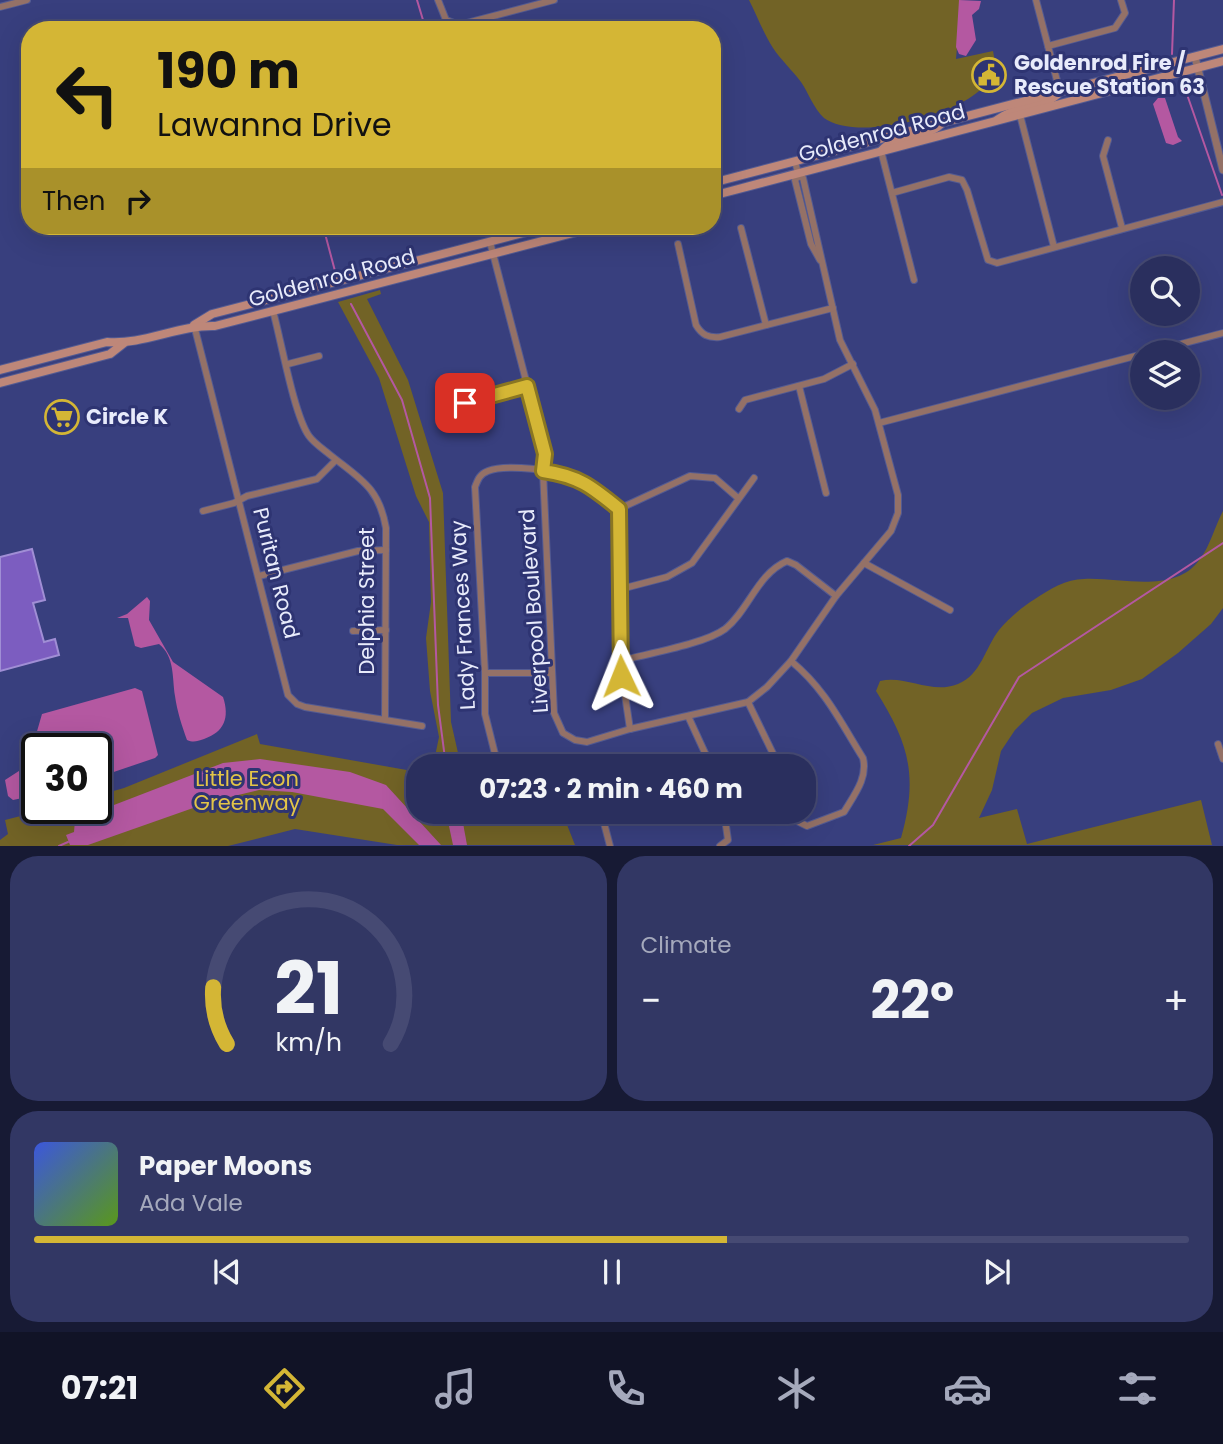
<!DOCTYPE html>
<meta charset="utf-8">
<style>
:root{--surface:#2a2f5e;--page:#323764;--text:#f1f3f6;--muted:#a5a9bc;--line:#464a73;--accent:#d4b635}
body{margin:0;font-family:Poppins,sans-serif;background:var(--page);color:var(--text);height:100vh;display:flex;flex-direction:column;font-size:26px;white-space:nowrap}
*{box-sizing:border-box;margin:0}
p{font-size:23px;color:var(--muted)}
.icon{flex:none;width:38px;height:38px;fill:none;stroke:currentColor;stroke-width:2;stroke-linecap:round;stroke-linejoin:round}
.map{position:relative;height:846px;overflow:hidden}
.panel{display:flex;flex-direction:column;gap:10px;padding:10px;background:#171a34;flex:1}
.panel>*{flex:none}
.banner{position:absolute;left:21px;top:21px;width:700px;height:214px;border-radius:28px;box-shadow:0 7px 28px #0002,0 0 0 2px var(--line);background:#d4b635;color:#111;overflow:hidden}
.tools{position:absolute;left:1130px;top:256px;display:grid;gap:14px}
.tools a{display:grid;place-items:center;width:70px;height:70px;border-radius:50%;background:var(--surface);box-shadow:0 7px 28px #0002,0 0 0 2px var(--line);font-size:35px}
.speed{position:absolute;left:21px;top:733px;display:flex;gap:14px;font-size:35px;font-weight:700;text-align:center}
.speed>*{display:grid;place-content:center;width:91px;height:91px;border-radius:50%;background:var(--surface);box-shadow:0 7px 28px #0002,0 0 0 2px var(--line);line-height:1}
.speed .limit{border:4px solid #111;border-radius:10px;background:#fff;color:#111}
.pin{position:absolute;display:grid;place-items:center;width:60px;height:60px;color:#fff;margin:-30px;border-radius:14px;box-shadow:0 4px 10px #0006}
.me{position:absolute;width:77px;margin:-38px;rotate:358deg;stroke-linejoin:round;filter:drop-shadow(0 0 5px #0008)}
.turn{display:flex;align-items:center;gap:24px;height:147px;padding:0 21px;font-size:32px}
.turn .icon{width:91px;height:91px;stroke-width:2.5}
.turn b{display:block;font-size:49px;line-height:60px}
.then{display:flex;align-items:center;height:66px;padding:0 21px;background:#0003;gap:14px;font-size:26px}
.big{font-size:52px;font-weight:700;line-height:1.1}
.panel .widget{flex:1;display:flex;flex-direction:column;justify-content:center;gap:10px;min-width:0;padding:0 24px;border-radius:28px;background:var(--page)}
.panel .dial{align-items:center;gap:0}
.dial svg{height:182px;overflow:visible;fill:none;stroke:var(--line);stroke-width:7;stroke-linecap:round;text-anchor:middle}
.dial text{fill:var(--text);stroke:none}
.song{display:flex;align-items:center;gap:21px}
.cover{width:84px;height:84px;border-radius:10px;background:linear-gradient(135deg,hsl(230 70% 55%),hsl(90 70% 35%))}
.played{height:7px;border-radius:4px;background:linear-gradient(90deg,var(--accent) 60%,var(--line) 60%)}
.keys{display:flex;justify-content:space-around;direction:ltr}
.heat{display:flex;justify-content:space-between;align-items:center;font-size:38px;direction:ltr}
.panel .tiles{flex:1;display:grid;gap:10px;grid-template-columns:1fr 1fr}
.widget:last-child{grid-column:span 2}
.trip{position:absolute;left:406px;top:754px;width:410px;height:70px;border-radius:28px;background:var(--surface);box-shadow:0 7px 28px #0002,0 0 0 2px var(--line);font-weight:700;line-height:70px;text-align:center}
.tab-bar{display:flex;height:112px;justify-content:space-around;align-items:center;background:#111326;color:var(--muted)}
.tab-bar .icon{width:49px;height:49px}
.tab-bar .current{color:var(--accent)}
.tab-bar b{font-size:32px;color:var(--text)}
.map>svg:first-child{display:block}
.green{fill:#726326}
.water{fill:#b458a1}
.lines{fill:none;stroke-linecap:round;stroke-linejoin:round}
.stream{stroke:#b458a1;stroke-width:2}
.building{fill:#7c5dc0;stroke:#a08ed5;stroke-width:2}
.minor-casing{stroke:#545b92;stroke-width:8}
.tertiary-casing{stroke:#545b92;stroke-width:9}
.secondary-casing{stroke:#545b92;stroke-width:10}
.minor{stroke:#947167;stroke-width:6}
.tertiary{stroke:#947167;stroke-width:7}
.secondary{stroke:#be8779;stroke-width:8}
.route-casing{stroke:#8a7622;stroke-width:18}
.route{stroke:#d4b635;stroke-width:12}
.labels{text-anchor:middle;stroke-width:6;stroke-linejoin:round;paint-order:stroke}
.poi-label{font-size:21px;font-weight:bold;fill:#e8ebfb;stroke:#2e3472;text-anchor:start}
.street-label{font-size:21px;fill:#e8ebfb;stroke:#2e3472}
.park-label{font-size:21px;fill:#e2c448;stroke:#2e3472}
</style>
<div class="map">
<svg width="1223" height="846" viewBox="0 0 1223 846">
<rect width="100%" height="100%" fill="#383f7e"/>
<g class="green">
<path d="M749 0H961L956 59 993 51C994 58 997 65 994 72 979 113 859 144 824 118 814 109 808 92 801 82 792 70 781 60 773 48 764 34 757 16 749 0Z"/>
<path d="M380 290 381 294 367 299 408 380 443 493 451 722 461 766H433L439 737 430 691 426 638 431 602 429 522 416 496 379 378 338 302Z"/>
<path d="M1223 511V608L1211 624 1178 653 1142 679 1111 690 1063 698 1032 713 1015 730 1001 751 992 790 979 818 1017 809 1027 844 1201 800 1212 845H873L901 838C918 777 910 745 876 691L880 681C907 675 931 695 958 684 981 675 985 648 999 630 1009 618 1022 607 1035 599 1050 589 1066 579 1084 579 1121 577 1175 595 1200 559 1210 546 1215 526 1223 511Z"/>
<path d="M257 734 260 744 418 772V812H562L575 845H397L295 829 228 846H0V840L8 834 5 820 48 809 96 808V796L124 788Z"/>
</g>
<g class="water">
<path d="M959 0 981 1 979 9 972 15 976 40 966 56 959 54 956 47Z"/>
<path d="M1158 98H1165L1178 137 1182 141 1173 145 1166 143 1153 104Z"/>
<path d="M147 597 150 601 149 620 173 662 223 697C230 718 224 732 204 739 197 741 194 743 187 740 182 726 177 711 175 696 172 677 175 657 159 644L141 648 135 646 128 618H117L127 614Z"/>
<path d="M135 688 142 691 158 755 155 758 96 778V749H37V795L13 800 8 796 5 780 22 769 29 759 42 714Z"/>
<path d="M260 759 350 772 386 785 441 845H419L383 809 292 792 259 790 213 801 88 845H70L66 835 74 832 75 820 223 763Z"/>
<path d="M446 812H461L467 845H453Z"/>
</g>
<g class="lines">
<g class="stream">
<path d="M417 0 426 30"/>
<path d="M1172 54 1174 0"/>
<path d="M1182 80 1222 195"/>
<path d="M323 226 335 271"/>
<path d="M351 304 402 400 430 498 438 705 446 766"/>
<path d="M59 846 68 842"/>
<path d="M909 846 933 825 1019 677 1223 543"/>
</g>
</g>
<g class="building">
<path d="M73 409 75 420 52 426 49 415Z"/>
<path d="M32 549 45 600 33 603 44 642 55 639 59 655 0 671V557Z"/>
</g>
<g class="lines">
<g class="minor-casing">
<g id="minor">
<path d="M438 0 446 20 459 25 554 0"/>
<path d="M1036 0 1060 92"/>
<path d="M0 7 27 0"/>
<path d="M1048 46 1115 28 1125 13 1121 0"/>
<path d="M1020 115 1054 247"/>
<path d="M1108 140 1103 156 1122 228"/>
<path d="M881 151 914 280"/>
<path d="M799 176 795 180 811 244 820 260"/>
<path d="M892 193 949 177 962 180 967 190 988 260 997 263 1223 202"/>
<path d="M741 228 766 325"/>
<path d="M490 242 545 454 543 471 554 713 563 733 575 740 587 742 630 729 748 702 767 687 791 661 836 596 891 531 898 513V495L875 410 840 340 803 178 799 176 795 162"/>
<path d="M678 244 696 325C702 335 708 338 720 337L833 308"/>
<path d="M273 311C281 340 294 415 309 436 314 443 323 449 329 454 360 479 379 487 386 528L385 718"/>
<path d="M194 325 288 695 297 704 305 707 422 726"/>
<path d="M1150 352 1223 333"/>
<path d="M288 364 319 356"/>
<path d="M799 386 826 493"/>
<path d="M444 408 527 386"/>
<path d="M739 409 745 400 824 379 853 364"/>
<path d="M879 423 1143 354"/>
<path d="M619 509 620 661 630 729"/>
<path d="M203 511 234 503 247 496 317 479 336 460"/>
<path d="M864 563 950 610"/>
<path d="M259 576 358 551 386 550"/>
<path d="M621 589 667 577 692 563 754 478"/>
<path d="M353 631 386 630"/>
<path d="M620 661C646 654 705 644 725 629 749 610 757 574 787 561L796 565 836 596"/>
<path d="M485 673H552"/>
<path d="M748 702 779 766"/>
<path d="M688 716 711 766"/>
<path d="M1218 744 1223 759"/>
<path d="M497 762 485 714V673L475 487C478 479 480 474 488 471 506 464 557 470 575 477 591 483 605 498 619 509L690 476 715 478 738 498"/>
<path d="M605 812 604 823 610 846"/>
<path d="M791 812 793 819 807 826 844 812C854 795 868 778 863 758 840 721 825 689 791 661"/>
<path d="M720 846 728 840 724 812"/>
</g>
</g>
<g class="tertiary-casing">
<path id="tertiary" d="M1195 57 1223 170"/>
</g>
<g class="secondary-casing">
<g id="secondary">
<path d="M997 120C1015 106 1041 109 1058 94"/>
<path d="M881 151C896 133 924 140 941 124"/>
<path d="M712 183 1223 49"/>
<path d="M712 196 1223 61"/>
<path d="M194 325 212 314 550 226"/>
<path d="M0 370 107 342C144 345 178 325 215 326L600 226"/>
<path d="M0 383 110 354 124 343"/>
</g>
</g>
<use href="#minor" class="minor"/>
<use href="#tertiary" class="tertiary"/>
<use href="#secondary" class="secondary"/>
</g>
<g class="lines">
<g class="route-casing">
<path id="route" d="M465 403 527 386 545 454 543 471C579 476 592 487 619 509L621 676"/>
</g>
<use href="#route" class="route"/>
</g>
<defs>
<g id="civic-ring" transform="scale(1.75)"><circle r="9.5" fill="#2e3472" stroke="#d4b635" stroke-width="1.5"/><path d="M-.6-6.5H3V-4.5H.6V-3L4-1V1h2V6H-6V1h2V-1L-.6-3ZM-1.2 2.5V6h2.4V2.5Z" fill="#d4b635"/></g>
<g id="supermarket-ring" transform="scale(1.75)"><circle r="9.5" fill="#2e3472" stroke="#d4b635" stroke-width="1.5"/><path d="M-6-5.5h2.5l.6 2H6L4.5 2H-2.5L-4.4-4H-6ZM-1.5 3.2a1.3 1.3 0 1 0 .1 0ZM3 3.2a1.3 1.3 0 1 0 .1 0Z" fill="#d4b635"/></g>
</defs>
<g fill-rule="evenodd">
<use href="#civic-ring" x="989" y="75"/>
<use href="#supermarket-ring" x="62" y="417"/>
</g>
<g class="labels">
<g class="poi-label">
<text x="1014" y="70">Goldenrod Fire /<tspan x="1014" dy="24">Rescue Station 63</tspan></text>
<text x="86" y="424">Circle K</text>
</g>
<g class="street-label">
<text transform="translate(882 133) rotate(-15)" y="7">Goldenrod Road</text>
<text transform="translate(332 278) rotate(-15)" y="7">Goldenrod Road</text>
<text transform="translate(276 573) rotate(76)" y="7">Puritan Road</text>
<text transform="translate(367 601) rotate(-90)" y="7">Delphia Street</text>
<text transform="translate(534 611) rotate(-94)" y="7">Liverpool Boulevard</text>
<text transform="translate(463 615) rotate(-93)" y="7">Lady Frances Way</text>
</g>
<g class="park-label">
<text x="247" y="786">Little Econ<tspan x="247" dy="24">Greenway</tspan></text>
</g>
</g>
</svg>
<div class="tools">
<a><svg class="icon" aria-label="search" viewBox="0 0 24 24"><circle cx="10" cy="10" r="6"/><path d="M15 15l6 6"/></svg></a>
<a><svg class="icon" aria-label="layers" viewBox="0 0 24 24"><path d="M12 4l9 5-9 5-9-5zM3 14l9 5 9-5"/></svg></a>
</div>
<div class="speed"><div class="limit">30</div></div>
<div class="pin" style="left:465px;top:403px;background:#d93025"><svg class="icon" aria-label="arrive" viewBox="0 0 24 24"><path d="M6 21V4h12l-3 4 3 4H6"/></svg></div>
<svg class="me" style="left:621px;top:676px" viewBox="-20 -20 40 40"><path d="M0-17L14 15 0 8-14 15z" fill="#d4b635" stroke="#fff" stroke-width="4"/></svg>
<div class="trip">07:23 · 2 min · 460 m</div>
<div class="banner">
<div class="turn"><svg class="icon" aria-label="left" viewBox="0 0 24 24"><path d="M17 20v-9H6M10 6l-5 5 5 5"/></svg><div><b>190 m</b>Lawanna Drive</div></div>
<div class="then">Then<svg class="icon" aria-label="right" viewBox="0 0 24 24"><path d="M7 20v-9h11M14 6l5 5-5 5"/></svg></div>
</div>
</div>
<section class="panel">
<div class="tiles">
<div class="widget dial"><svg viewBox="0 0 100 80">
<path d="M14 69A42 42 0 1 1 86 69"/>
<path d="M14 69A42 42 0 0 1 8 44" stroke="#d4b635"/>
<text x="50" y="56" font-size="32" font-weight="700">21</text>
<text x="50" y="72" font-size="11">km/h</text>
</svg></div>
<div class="widget"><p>Climate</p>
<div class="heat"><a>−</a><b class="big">22°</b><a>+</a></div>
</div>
<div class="widget">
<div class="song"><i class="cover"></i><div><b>Paper Moons</b><p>Ada Vale</p></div></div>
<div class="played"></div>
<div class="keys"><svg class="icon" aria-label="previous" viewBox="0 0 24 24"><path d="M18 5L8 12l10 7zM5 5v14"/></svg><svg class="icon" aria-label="pause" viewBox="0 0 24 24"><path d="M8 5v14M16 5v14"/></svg><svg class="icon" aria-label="next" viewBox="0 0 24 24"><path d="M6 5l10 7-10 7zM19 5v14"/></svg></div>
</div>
</div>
</section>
<nav class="tab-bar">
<b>07:21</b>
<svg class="icon current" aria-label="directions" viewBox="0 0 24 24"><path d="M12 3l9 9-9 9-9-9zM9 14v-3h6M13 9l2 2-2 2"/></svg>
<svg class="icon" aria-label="music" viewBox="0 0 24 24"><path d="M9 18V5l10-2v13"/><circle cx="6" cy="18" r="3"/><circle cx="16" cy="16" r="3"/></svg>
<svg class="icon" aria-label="phone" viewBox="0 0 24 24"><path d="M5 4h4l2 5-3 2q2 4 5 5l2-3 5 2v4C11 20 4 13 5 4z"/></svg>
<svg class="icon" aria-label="climate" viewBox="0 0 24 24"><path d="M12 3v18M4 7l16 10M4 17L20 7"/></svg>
<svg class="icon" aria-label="car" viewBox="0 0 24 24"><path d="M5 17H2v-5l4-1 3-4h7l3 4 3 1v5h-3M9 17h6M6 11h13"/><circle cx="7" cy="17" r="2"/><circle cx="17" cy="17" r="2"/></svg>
<svg class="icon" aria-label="filters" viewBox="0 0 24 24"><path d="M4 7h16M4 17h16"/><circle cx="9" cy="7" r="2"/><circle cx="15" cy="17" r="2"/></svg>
</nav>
